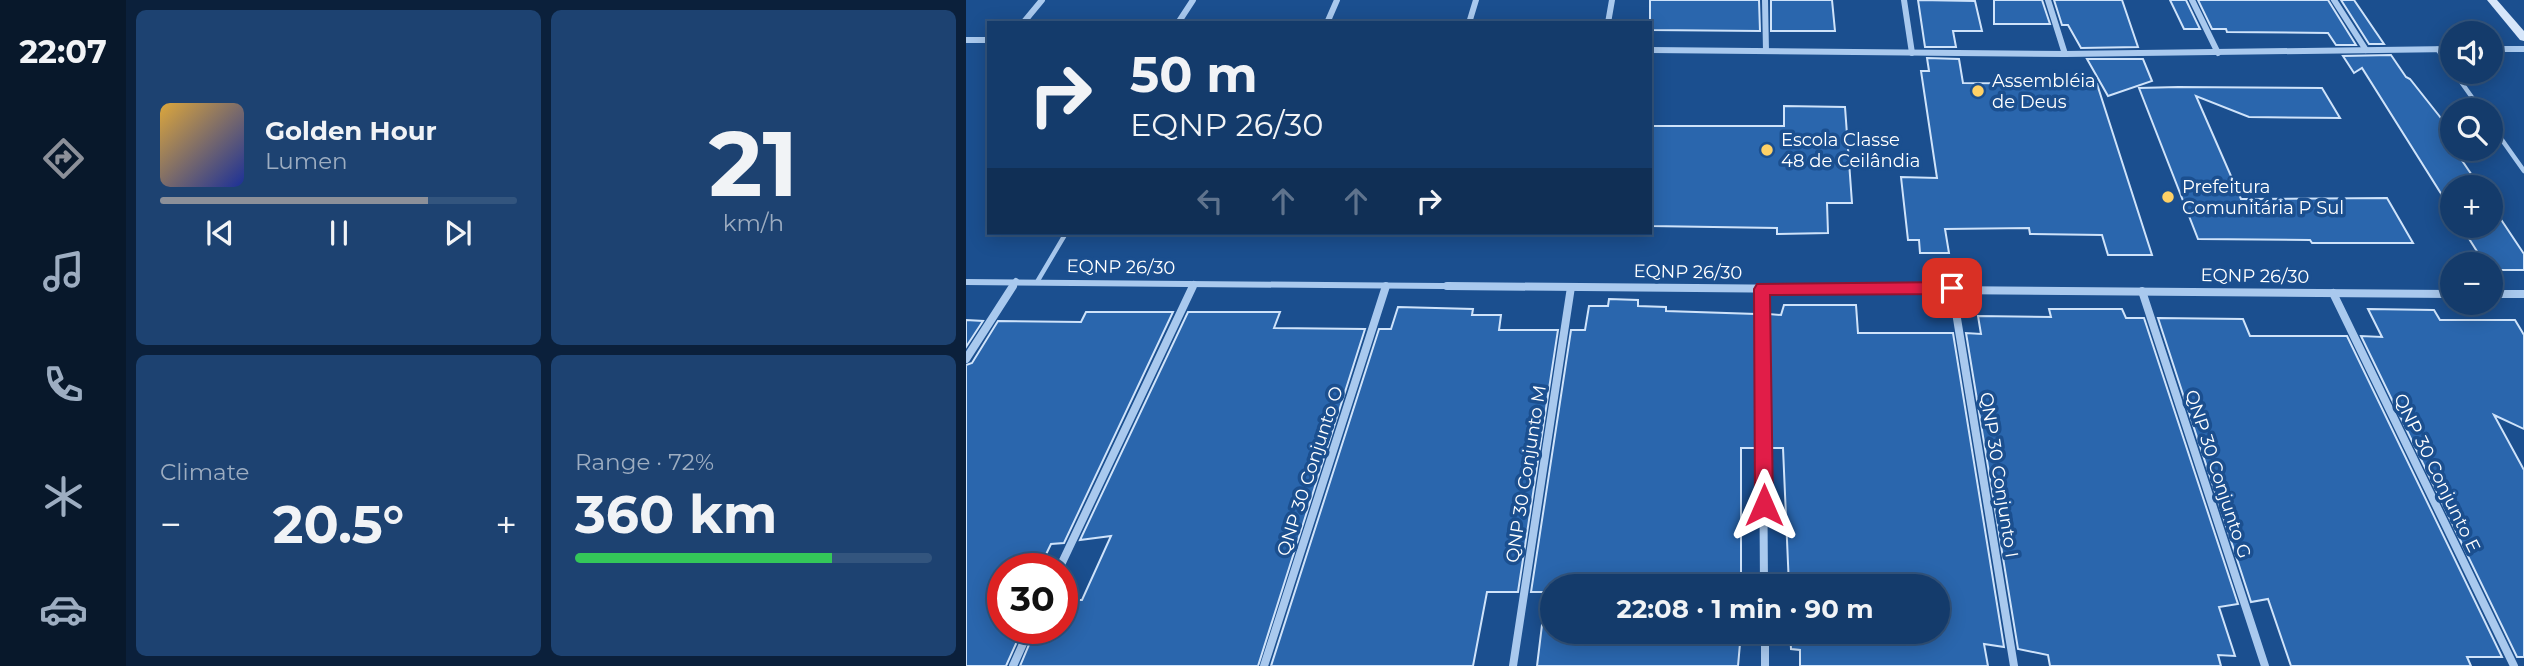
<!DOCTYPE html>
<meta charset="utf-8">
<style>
:root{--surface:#143b6b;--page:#1d4271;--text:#f1f3f6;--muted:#9dadc1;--line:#33557e;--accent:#8c9099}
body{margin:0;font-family:Montserrat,sans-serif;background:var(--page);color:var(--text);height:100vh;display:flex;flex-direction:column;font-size:26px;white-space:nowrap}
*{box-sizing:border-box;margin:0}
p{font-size:23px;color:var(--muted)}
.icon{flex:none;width:38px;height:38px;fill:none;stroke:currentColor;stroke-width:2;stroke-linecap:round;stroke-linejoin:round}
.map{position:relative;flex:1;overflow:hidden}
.sheet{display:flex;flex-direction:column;gap:10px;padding:10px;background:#0b203b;width:840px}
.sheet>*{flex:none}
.banner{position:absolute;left:21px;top:21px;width:665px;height:214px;border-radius:0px;box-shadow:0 4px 18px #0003,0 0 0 2px var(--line);background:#143b6b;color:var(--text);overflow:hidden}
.buttons{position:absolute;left:1474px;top:21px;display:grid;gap:14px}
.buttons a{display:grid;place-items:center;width:63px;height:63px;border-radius:50%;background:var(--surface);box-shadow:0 4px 18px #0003,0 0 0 2px var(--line);font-size:35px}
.speed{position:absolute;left:21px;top:553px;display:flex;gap:14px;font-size:35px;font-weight:700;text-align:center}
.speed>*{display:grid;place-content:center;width:91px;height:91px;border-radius:50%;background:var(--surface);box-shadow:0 4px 18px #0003,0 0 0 2px var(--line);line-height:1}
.speed .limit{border:10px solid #d22;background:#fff;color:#111}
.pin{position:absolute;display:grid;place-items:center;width:60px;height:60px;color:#fff;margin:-30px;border-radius:14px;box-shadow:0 4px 10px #0006}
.me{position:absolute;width:77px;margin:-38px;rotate:0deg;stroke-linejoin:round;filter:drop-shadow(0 0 5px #0008)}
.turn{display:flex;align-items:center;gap:24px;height:147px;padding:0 28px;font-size:32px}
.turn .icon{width:91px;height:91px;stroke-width:2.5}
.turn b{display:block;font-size:49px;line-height:60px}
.lanes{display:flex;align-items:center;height:66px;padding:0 28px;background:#0003;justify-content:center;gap:35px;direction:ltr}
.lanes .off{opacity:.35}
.big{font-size:52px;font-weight:700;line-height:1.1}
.sheet .tile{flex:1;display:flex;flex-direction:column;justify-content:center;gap:10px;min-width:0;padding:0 24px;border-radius:10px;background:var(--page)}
.sheet .dial{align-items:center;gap:0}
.dial b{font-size:91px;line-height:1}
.song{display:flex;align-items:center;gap:21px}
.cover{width:84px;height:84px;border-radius:10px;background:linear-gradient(135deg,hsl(40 70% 55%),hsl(230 70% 35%))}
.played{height:7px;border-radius:4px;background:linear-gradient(90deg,var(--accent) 75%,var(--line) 75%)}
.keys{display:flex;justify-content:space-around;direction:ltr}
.heat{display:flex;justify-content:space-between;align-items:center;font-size:38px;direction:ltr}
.charge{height:10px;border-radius:5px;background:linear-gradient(90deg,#34c759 72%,var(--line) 0)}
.sheet .tiles{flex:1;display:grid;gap:10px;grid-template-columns:repeat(2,1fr)}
.trip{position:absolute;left:574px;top:574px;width:410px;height:70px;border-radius:35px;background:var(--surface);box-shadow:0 4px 18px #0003,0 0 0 2px var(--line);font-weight:700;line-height:70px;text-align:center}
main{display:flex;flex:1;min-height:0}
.dock{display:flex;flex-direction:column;width:126px;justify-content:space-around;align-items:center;background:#08182b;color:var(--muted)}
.dock .icon{width:49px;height:49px}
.dock .on{color:var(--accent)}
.dock b{font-size:32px;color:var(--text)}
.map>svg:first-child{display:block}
.building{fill:#2a66ad;stroke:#cfe3fa;stroke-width:2}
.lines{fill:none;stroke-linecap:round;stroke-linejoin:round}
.lane{stroke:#a9c9ee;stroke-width:4.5}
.street-far1{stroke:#a9c9ee;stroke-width:6}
.street{stroke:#a9c9ee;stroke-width:8}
.secondary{fill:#d6e6fa;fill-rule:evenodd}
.route{fill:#e11d48;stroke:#92132f;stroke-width:2}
.poi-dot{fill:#ffd166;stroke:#1b4f8f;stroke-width:2.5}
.labels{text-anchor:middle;stroke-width:7;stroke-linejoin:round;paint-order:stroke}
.poi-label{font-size:18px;fill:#fff;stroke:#1b4f8f;text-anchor:start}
.street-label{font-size:18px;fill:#fff;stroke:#1b4f8f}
</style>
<main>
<nav class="dock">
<b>22:07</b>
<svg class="icon on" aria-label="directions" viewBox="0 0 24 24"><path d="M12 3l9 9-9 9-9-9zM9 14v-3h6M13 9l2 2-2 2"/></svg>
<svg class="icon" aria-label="music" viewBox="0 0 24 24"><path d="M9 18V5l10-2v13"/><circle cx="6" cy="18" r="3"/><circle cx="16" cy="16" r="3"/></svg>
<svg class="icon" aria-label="phone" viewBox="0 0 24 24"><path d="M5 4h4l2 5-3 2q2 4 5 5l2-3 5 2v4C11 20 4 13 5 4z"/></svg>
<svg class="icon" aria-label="climate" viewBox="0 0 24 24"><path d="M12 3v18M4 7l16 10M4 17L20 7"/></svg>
<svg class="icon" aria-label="car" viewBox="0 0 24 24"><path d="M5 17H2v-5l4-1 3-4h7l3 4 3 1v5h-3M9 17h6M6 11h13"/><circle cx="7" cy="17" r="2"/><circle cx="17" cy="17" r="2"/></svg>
</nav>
<section class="sheet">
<div class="tiles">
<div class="tile">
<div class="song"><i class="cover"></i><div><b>Golden Hour</b><p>Lumen</p></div></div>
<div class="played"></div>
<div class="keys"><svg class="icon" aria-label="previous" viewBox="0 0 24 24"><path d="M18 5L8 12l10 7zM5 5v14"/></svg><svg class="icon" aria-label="pause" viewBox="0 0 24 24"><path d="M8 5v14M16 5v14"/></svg><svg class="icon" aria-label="next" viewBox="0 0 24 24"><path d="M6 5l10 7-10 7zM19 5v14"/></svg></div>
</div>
<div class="tile dial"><b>21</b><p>km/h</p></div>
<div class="tile"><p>Climate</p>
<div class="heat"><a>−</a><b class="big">20.5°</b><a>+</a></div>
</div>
<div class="tile"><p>Range · 72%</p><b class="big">360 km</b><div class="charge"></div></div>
</div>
</section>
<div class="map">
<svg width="1558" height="666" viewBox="0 0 1558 666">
<rect width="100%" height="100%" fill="#1b4f8f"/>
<g class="building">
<path d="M684 0H793L794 31 684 30Z"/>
<path d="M805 0H866L869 31H805Z"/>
<path d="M952 0 1009 1 1016 31H987L990 47H959Z"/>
<path d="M1028 0H1076L1084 24H1028Z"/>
<path d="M1088 0H1156L1172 47 1115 48 1102 25H1096Z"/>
<path d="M1204 0H1220L1234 29H1218Z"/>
<path d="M1232 0H1362L1390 45H1370L1362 33 1261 32 1260 29H1246Z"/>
<path d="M1375 0H1388L1418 44H1403Z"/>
<path d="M1425 55 1440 77 1444 79 1486 132V149H1497L1504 159H1495L1514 187H1486V211L1396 68 1388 73 1377 56Z"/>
<path d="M961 58 993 59 997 83 1131 84 1186 255H1142L1136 235 1064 234 1063 228 979 229 983 253H954L953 240H942L935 177 971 178 955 71H963Z"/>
<path d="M1121 59H1177L1186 81 1142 96Z"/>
<path d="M1212 87 1356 88 1374 118 1283 117 1230 96 1275 199 1421 198 1447 243H1346L1344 240 1232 239 1173 88Z"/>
<path d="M818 106 879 107 886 203H861L862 233 811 234V228L684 226V126H818Z"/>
<path d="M1524 203 1558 254V270H1524V264H1519L1495 226H1524Z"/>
<path d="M643 299 672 300V306L700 307V311L790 314 791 448H775V586H586V632H775L772 666H571L580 592H565L605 330H619L623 306H642Z"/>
<path d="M818 305H890L892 333H987L1038 647 1018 644 1022 666H834V650L825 649 824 632H971V586H823L817 448H804L803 314 815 315Z"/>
<path d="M432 307 507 309 506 315H535L533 330H592L552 592H521L507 666H305L413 329H425Z"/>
<path d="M1083 309H1156L1160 318H1178L1272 604 1253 607 1269 656 1252 655 1255 666H1084L1082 655 1052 649 1000 333 1015 334 1012 316 1085 317Z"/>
<path d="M1402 309 1468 310 1474 320H1549L1558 335V429L1528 415 1558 470V657H1551L1395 336 1416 337Z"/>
<path d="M120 312H207L98 543 85 544 73 569H37V628H57L40 666H0V365L6 363 32 321 115 322Z"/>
<path d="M222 312H314L308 328 399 329 292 666H54L70 628H98L109 600H116L145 536 114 540Z"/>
<path d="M1192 318 1277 319 1284 336H1381L1536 657H1501L1505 666H1325L1302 599 1285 602Z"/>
<path d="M0 320 17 321 0 347Z"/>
</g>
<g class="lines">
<g class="lane">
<path d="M1471 49 1486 69"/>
<path d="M1488 72 1515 110"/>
<path d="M1524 123 1558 171"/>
<path d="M71 282 100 233"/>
</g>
<g class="street-far1">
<path d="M799 0 800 51"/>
<path d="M938 0 946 53"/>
<path d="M1082 0 1099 54"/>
<path d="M1226 0 1252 53"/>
<path d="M1368 0 1400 50"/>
<path d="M57 23 76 0"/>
<path d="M212 23 227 0"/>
<path d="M361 23 371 0"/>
<path d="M503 23 510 0"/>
<path d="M642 23 646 0"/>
<path d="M0 40H23"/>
<path d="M1524 49H1558"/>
<path d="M684 50 1099 54 1486 49"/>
<path d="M0 282 697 288"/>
<path d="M46 288 50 281"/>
<path d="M226 288 228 284"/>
</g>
<g class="street">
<path d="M481 286 1486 294"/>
<path d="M796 288 798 586"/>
<path d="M986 288 1048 666"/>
<path d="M1176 291 1299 666"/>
<path d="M1367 293 1548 666"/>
<path d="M1524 294H1558"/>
<path d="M0 359 47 286"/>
<path d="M93 569 227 286"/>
<path d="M799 632V666"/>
<path d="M47 666 64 628"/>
<path d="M298 666 420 286"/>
<path d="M547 666 605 287"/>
</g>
<path class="secondary" d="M1521 0H1531L1558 31V41L1554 40Z"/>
</g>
<path class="route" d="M986 282 994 288 986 294 804 295 807 505 804 511 798 514 791 511 789 505 788 289 791 284Z"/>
<g class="poi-dot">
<circle cx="1012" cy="91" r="7"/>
<circle cx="801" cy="150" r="7"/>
<circle cx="1202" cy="197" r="7"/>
</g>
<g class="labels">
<g class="poi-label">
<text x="1026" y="87">Assembléia<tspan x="1026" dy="21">de Deus</tspan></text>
<text x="815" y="146">Escola Classe<tspan x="815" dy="21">48 de Ceilândia</tspan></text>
<text x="1216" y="193">Prefeitura<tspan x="1216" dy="21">Comunitária P Sul</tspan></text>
</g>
<g class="street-label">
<text transform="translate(155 267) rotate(1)" y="6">EQNP 26/30</text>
<text transform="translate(722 272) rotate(1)" y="6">EQNP 26/30</text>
<text transform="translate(1289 276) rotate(1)" y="6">EQNP 26/30</text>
<text transform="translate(344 471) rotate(-72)" y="6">QNP 30 Conjunto O</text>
<text transform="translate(1471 473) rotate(64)" y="6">QNP 30 Conjunto E</text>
<text transform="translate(560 474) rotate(-81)" y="6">QNP 30 Conjunto M</text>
<text transform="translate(1252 474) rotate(72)" y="6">QNP 30 Conjunto G</text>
<text transform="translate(1033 475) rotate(81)" y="6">QNP 30 Conjunto I</text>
</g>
</g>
</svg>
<div class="buttons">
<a><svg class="icon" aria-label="sound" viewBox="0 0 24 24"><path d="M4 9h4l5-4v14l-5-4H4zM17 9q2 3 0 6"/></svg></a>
<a><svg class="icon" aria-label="search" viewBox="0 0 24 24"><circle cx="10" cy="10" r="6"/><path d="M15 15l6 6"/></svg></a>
<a>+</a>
<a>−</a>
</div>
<div class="speed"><div class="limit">30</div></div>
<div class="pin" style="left:986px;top:288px;background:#d93025"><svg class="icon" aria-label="arrive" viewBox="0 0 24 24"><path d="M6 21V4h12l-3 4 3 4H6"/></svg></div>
<svg class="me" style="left:798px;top:505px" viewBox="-20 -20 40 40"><path d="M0-17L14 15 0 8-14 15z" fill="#e11d48" stroke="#fff" stroke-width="4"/></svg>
<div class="trip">22:08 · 1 min · 90 m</div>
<div class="banner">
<div class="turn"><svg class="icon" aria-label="right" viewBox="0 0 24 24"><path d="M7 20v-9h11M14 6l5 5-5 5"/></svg><div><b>50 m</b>EQNP 26/30</div></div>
<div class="lanes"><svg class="icon off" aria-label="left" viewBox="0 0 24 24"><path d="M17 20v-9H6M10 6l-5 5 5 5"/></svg><svg class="icon off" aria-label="ahead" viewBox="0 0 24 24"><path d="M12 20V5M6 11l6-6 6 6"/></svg><svg class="icon off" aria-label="ahead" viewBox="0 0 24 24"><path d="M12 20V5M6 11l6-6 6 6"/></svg><svg class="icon" aria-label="right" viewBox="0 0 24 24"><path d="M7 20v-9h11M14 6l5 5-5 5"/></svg></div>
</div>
</div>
</main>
